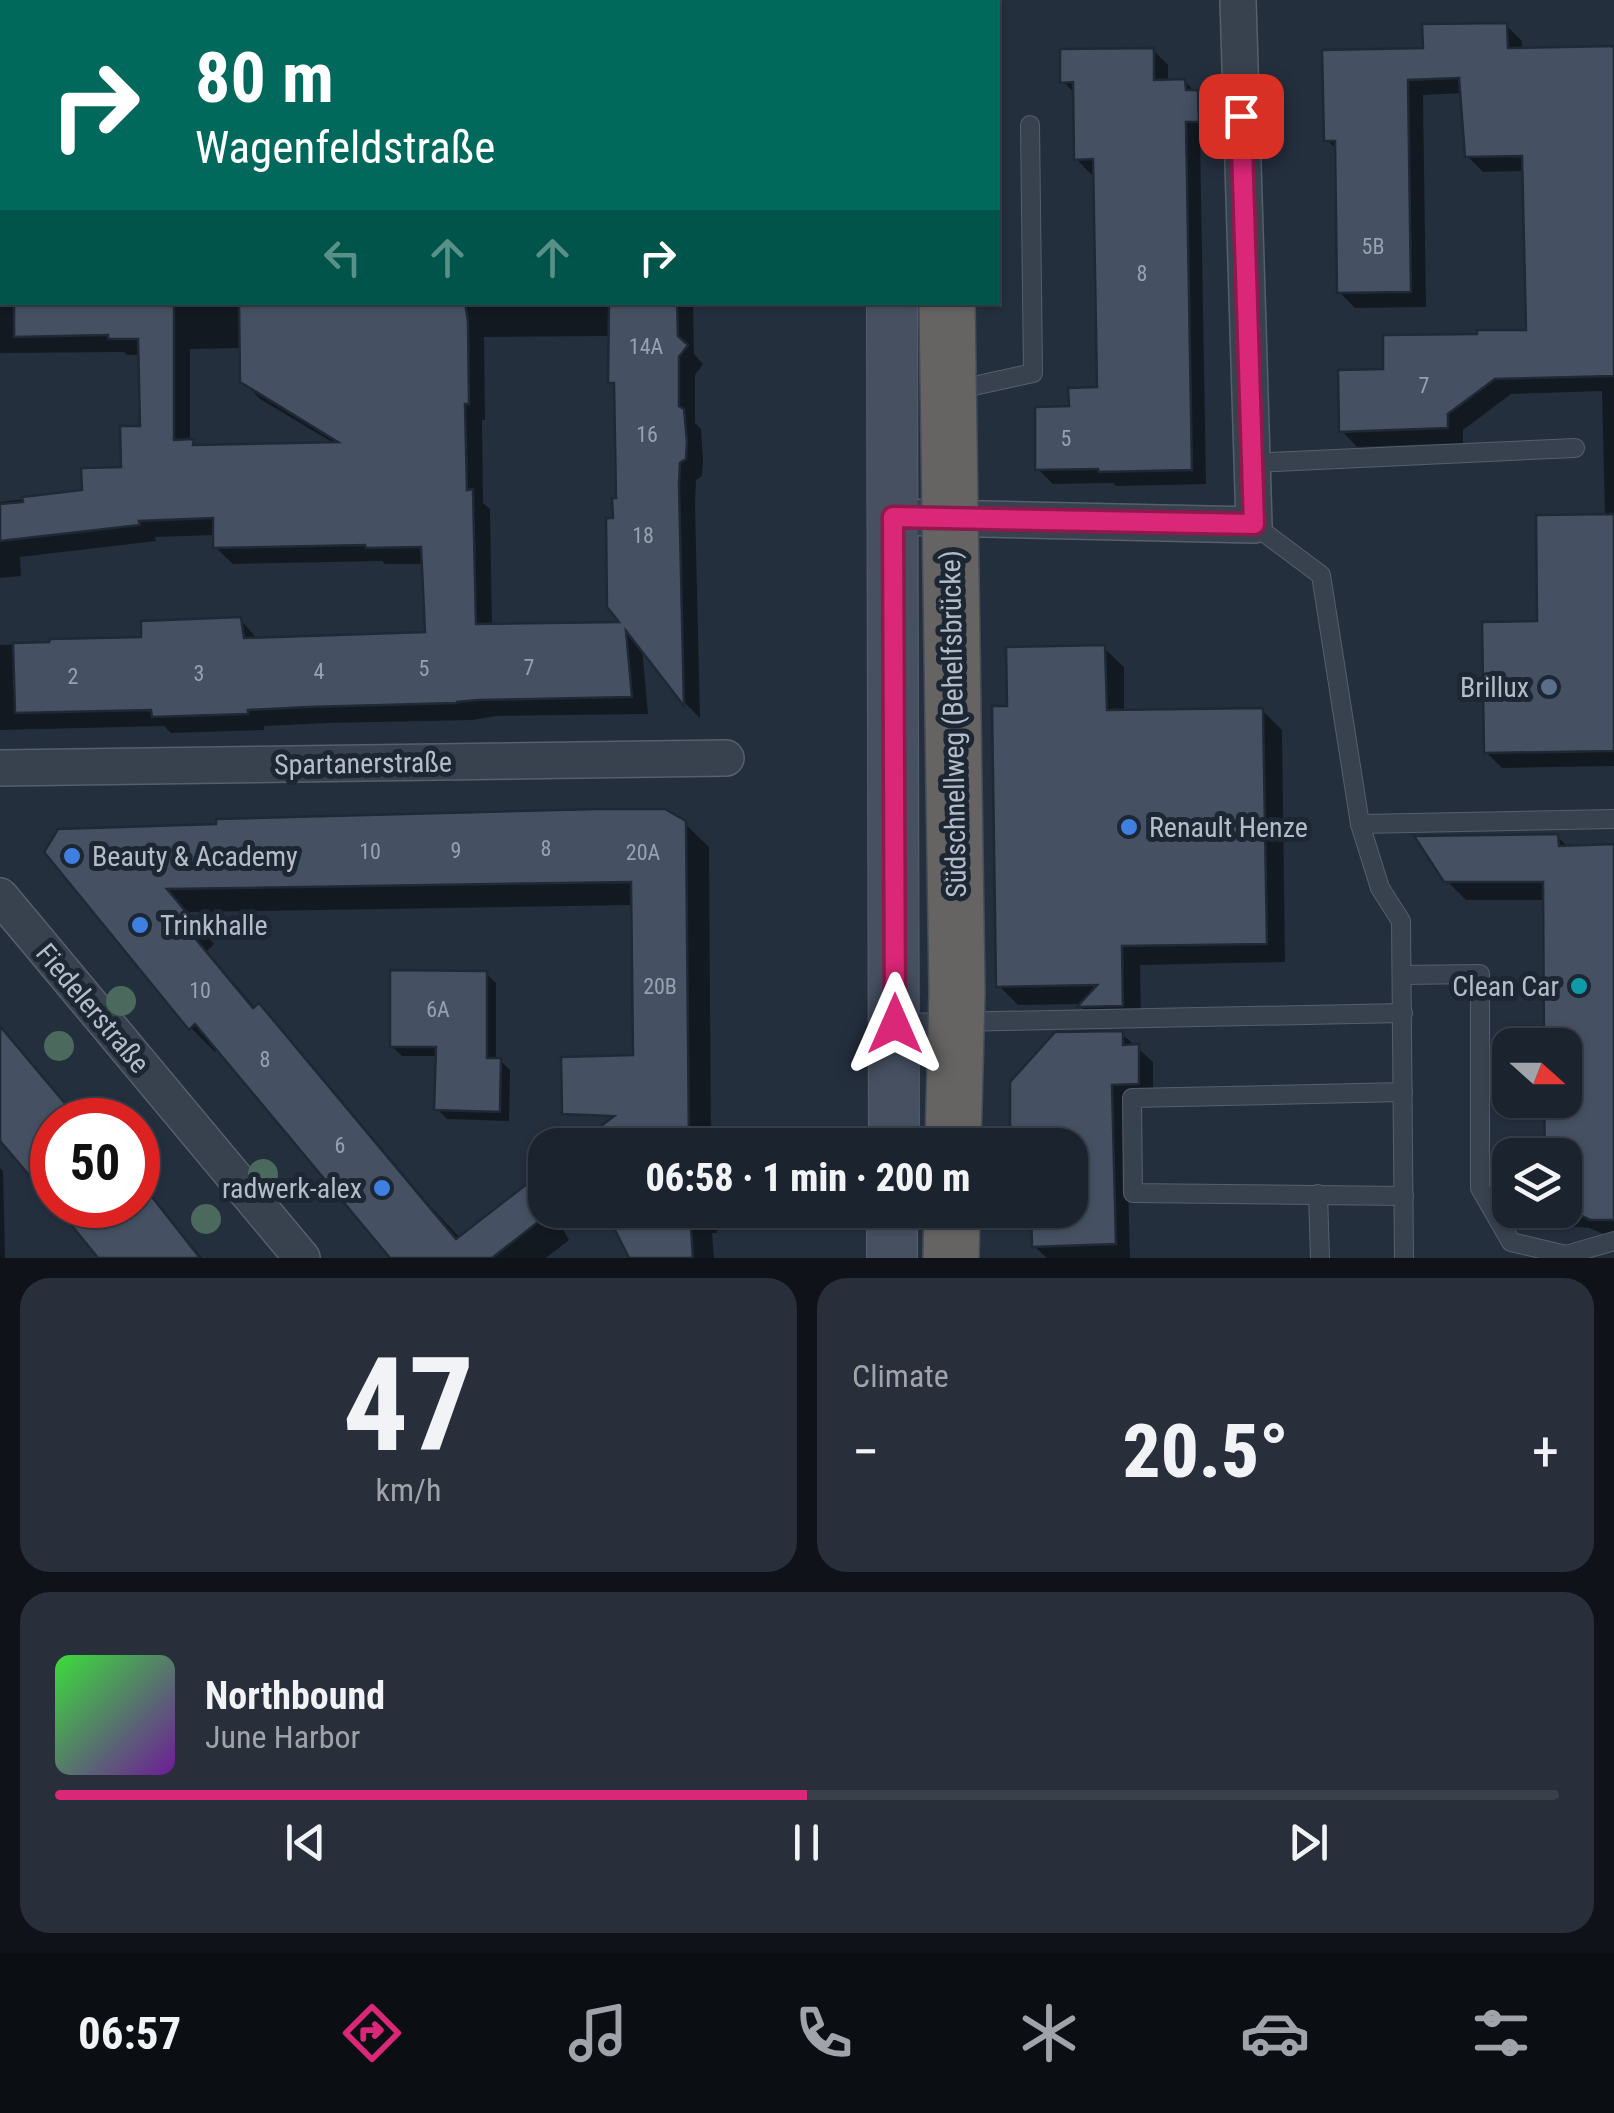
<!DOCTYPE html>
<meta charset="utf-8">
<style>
:root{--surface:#1b232e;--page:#282f3a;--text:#f1f3f6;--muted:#a0a4aa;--line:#39404a;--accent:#db2777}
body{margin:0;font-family:"Roboto Condensed",sans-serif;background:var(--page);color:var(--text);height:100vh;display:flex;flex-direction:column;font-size:38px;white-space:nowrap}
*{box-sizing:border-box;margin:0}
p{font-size:32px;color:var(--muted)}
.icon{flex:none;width:55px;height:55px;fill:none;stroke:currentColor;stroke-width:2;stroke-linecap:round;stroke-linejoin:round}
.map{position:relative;height:1258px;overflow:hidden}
.drawer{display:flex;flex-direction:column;gap:20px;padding:20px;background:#0f1319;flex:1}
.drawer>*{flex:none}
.hud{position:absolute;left:0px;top:0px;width:1000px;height:305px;box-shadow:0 2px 8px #0004,0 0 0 2px var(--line);background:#00695c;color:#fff;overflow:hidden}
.needle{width:65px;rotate:111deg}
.buttons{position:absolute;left:1492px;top:1028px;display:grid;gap:20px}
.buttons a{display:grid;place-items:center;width:90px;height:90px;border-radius:20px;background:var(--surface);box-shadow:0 2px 8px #0004,0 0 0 2px var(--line);font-size:50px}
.speed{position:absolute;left:30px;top:1098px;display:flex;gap:20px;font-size:50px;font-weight:700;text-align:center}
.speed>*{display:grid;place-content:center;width:130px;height:130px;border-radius:50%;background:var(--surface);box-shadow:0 2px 8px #0004,0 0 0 2px var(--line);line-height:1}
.speed .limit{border:15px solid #d22;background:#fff;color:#111}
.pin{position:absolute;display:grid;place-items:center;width:85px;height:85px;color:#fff;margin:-42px;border-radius:20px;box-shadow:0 5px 15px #0006}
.me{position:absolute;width:110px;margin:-55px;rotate:0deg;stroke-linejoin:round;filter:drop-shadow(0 0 8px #0008)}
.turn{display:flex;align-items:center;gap:35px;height:210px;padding:0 30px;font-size:45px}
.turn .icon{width:130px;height:130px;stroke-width:2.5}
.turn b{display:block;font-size:70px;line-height:85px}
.lanes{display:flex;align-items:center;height:95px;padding:0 30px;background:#0003;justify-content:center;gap:50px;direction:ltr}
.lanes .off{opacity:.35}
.big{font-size:75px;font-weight:800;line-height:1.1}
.drawer .widget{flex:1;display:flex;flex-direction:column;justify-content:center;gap:15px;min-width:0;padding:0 35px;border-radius:30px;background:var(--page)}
.drawer .dial{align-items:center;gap:0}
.dial b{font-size:130px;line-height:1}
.song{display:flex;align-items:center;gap:30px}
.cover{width:120px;height:120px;border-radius:15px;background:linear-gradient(135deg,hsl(120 70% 55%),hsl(280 70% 35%))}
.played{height:10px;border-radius:5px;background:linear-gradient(90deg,var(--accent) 50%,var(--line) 50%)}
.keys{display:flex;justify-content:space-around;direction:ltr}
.heat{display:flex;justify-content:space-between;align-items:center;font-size:55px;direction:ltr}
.drawer .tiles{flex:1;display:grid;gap:20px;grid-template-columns:1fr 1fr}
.widget:last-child{grid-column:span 2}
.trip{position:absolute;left:528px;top:1128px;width:560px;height:100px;border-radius:30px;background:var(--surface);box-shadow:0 2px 8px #0004,0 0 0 2px var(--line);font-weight:800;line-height:100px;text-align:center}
.tabs{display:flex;height:160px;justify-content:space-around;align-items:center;background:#0b0e12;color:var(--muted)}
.tabs .icon{width:70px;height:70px}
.tabs .current{color:var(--accent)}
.tabs b{font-size:45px;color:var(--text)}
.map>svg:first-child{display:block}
.shadow{fill:#0007;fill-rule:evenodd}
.building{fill:#455162;stroke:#1f2835;stroke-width:2.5}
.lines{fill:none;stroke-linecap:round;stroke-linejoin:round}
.service-casing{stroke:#565f6c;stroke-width:20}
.minor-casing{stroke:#565f6c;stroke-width:38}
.secondary-casing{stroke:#565f6c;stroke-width:52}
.trunk-casing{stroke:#434c59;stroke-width:58}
.service{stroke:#38414e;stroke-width:18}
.minor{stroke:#38414e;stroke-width:35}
.secondary{stroke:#465061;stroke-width:50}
.trunk{stroke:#656462;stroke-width:55}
.trunk-bridge-casing{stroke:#434c59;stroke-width:58;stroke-linecap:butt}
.trunk-bridge{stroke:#656462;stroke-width:55}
.tree{fill:#4b6a5d}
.route-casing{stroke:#8e194d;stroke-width:25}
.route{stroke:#db2777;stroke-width:18}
.service-dot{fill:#5c6f8a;stroke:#1d2633;stroke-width:4}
.shop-dot{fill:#3f7fe0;stroke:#1d2633;stroke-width:4}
.culture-dot{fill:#0f9aa8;stroke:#1d2633;stroke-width:4}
.labels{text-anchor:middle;stroke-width:10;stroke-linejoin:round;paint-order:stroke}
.number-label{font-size:22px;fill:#98a1af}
.poi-label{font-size:28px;fill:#b4bcc9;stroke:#1d2633;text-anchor:end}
.street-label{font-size:28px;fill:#b4bcc9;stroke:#1d2633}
</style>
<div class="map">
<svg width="1614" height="1258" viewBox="0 0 1614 1258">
<rect width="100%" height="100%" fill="#242f3e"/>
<g class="shadow">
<path d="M269 0H497V2H271Z"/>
<rect x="616" y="0" width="86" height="2"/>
<path d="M1506 25 1522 41V50L1614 49V766L1502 768 1486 752 1540 623 1605 516 1602 391 1511 394 1463 430V443L1357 447 1342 431 1386 371 1528 332 1525 171 1483 172 1467 156 1463 93 1423 95 1426 307 1355 308 1339 292 1338 151 1327 140 1425 50Z"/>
<path d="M1153 50 1168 65V82L1184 81 1212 107 1213 136H1200L1206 484 1116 486 1113 483 1053 484 1038 469 1071 409 1100 390 1095 173 1091 174 1076 159 1075 94 1063 81Z"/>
<rect x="0" y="84" width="2" height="82"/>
<path d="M0 267H2V302H693L694 354 703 364 695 375V423L701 429 703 460 702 476 696 480 695 504 700 718 686 704 642 648 648 714 496 716 473 720 327 723 264 726V730L171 733 164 726 0 730V645L144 640 240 619 258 640 427 634 424 564H385L382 561 233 564 215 547V535L155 537 156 541 20 557 21 576 0 578V502L84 492 123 470 142 428 141 355H127L124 352 0 353ZM611 336V382L617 388 619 500 616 520 624 624 492 626 490 509 483 503 482 420H485L484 337ZM242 348 243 381 260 399 335 444 199 448 190 442V349Z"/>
<path d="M1104 648 1124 667V712L1262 710 1282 730 1285 962 1140 965 1141 1024 1099 1025 1081 1007 1083 1004 1018 1005 998 985 1010 709Z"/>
<path d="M684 823 709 847 711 1145H630L636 1057 633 905 187 912 214 944 207 951 256 1009 259 1006 283 1030 431 1207 461 1239 528 1186 545 1203V1210H552L569 1240 546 1258H392L218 1048 215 1052 191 1028 47 852Z"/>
<path d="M1557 836 1569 848 1614 846V1238L1589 1228 1567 1226 1551 1210H1565V1155H1547V1100H1565V1045H1547L1546 900H1466L1446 880Z"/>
<path d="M486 973 496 983V1061L500 1060 510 1070 509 1121 447 1119 437 1109 438 1056H402L392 1046Z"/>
<path d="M1122 1034 1153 1062V1098L1126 1099 1130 1258H1047L1034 1246V1222H1028L1016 1210H1070V1145H1012Z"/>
<path d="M0 1168 3 1171 5 1258H0Z"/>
<path d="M138 1183 157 1202 202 1258H104L63 1205H138Z"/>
<path d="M618 1210H715L717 1233H712L714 1258H628Z"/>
</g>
<g class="building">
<path d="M1507 23 1508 48 1614 46V376L1495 379 1448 414V428L1339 432 1338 370 1383 369V335L1477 334V330H1526L1522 156 1465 157 1459 78 1408 80 1411 292 1337 293 1335 141H1324L1322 50 1423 48 1422 24Z"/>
<path d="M1154 48V80L1185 79 1186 90H1198L1199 122H1186L1192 470 1099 472 1098 469 1035 470V407L1069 406 1068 388 1097 387 1093 159 1074 160 1073 82 1060 83V49Z"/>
<path d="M14 302H174V440L194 439 193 445 338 442 240 382 239 302H465L468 322 469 404H465L467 490 473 489 476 624 619 622 607 607 606 518H613L612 498H616L614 383H608L609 302H677L678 336 688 345 679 357V406L684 409 687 442 686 459 680 463 679 485 684 706 626 631 632 697 478 700 457 702V703L308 707 248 710V714L152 717 151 710 15 713 13 643 49 642 50 639 141 637V621L241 617 244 638 425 632 421 547 366 548 365 545 213 548V518L139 521 140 525 0 541V504L23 502 22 497 82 490 81 468 121 467 120 426H140L138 339H108V335L14 337Z"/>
<path d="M1614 514V751L1484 753 1482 622 1537 621 1536 515Z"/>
<path d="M1105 645 1107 710 1263 708 1267 944 1122 946 1123 1006 1077 1007 1097 985 996 987 992 706H1007L1006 647Z"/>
<path d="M598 809H665L686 821 689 1145H576L614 1116 562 1114 561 1057 633 1055 631 882 167 889 192 919 185 926 253 1008 259 1003 456 1239 528 1183 547 1215 492 1258H390L195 1024 189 1030 44 852 58 829 216 824V819Z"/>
<path d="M1558 834 1559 846 1614 844V1220H1590L1565 1208V1155H1545L1544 1100H1565V1045H1544L1543 882H1444L1414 836Z"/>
<path d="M390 970 487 971V1058H501L500 1112 434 1110 436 1047H390Z"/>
<path d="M0 1026 79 1120H52V1202L0 1141Z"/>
<path d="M1123 1031V1045L1139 1044V1084L1112 1085 1116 1244 1032 1247 1031 1210H1070V1145H1010V1082L1055 1032Z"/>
<path d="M138 1179 200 1258H98L55 1205H138Z"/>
<path d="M615 1210H690L693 1258H629L615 1230Z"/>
</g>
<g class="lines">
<g class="service-casing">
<g id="service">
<path d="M962 401 969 387 1033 373 1030 125"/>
<path d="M1251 463 1575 448"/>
<path d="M1254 525 1321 575 1360 824 1380 888 1401 921 1404 1258"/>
<path d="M1360 824 1614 819"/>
<path d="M1402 975 1480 974V1188L1511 1242 1566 1255 1614 1241"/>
<path d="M898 1023 1403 1013"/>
<path d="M1403 1092 1132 1098 1133 1193 1404 1196"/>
<path d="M1318 1194 1320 1258"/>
</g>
</g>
<g class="minor-casing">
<g id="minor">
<path d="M0 205H2"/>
<path d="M893 517 1254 525 1238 0"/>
<path d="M0 768 726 758"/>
<path d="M0 896 302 1258"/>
</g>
</g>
<g class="secondary-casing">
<g id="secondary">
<path d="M892 0V2"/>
<path d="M892 302 894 1145"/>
<path d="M892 1258V1210"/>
</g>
</g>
<g class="trunk-casing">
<g id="trunk">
<path d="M942 0V2"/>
<path d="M951 1258 952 1210"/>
</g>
</g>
<use href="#service" class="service"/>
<use href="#minor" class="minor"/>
<use href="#secondary" class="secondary"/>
<use href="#trunk" class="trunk"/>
<g class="trunk-bridge-casing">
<path id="trunk-bridge" d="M947 302 957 993 953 1145"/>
</g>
<use href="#trunk-bridge" class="trunk-bridge"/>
</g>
<g class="tree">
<circle cx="121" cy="1001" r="15"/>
<circle cx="59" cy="1046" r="15"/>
<circle cx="263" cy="1174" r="15"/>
<circle cx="206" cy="1219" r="15"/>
</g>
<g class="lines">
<g class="route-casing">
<path id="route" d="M895 1024 893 517 1254 524 1241 116"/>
</g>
<use href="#route" class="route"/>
</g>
<circle class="service-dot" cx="1549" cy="687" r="10"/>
<g class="shop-dot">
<circle cx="1129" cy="827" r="10"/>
<circle cx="72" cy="856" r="10"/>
<circle cx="140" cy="925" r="10"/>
<circle cx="382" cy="1188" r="10"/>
</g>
<circle class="culture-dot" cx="1579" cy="986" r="10"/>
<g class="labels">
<g class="number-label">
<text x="1373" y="254">5B</text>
<text x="1142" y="281">8</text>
<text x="646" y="354">14A</text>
<text x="1424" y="393">7</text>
<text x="647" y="442">16</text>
<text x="1066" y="446">5</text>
<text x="643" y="543">18</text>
<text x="529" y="675">7</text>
<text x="424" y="676">5</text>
<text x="319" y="679">4</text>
<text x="199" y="681">3</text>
<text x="73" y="684">2</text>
<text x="546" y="856">8</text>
<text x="456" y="858">9</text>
<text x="370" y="859">10</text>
<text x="643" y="860">20A</text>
<text x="660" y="994">20B</text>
<text x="200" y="998">10</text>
<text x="438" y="1017">6A</text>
<text x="265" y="1067">8</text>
<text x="340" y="1153">6</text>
</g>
<g class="poi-label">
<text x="1529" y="697">Brillux</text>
<text x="1149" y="837" text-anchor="start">Renault Henze</text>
<text x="92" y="866" text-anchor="start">Beauty &amp; Academy</text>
<text x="160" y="935" text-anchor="start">Trinkhalle</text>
<text x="1559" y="996">Clean Car</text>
<text x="362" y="1198">radwerk-alex</text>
</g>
<g class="street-label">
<text transform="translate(953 724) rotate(-91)" y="10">Südschnellweg (Behelfsbrücke)</text>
<text transform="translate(363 763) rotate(-1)" y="10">Spartanerstraße</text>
<text transform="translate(93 1008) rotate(50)" y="10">Fiedelerstraße</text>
</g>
</g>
</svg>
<div class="buttons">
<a><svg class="needle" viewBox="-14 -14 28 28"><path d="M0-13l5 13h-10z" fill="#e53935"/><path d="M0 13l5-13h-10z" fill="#a0a4aa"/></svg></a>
<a><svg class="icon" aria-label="layers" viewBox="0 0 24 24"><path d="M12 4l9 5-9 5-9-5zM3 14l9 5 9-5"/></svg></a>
</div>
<div class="speed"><div class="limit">50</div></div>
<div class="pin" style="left:1241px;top:116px;background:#d93025"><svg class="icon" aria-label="arrive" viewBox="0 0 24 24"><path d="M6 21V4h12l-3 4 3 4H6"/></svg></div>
<svg class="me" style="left:895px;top:1024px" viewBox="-20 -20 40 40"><path d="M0-17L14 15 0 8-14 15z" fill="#db2777" stroke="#fff" stroke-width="4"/></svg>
<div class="trip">06:58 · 1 min · 200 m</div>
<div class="hud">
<div class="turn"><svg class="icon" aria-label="right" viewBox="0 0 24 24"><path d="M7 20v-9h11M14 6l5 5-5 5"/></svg><div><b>80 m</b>Wagenfeldstraße</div></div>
<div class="lanes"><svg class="icon off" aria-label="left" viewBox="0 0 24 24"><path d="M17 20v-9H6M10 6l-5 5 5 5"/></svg><svg class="icon off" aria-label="ahead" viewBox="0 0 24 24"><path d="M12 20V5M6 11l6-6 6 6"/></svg><svg class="icon off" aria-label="ahead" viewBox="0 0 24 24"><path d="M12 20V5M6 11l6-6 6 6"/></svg><svg class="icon" aria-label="right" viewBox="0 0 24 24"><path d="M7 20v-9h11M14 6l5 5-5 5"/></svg></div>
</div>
</div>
<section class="drawer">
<div class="tiles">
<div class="widget dial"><b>47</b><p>km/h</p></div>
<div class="widget"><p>Climate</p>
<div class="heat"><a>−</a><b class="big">20.5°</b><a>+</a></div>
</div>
<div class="widget">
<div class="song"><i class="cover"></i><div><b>Northbound</b><p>June Harbor</p></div></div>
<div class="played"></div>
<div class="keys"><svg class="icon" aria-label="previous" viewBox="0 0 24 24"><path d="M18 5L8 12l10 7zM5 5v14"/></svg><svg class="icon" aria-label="pause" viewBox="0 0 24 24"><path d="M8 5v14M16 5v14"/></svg><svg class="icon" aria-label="next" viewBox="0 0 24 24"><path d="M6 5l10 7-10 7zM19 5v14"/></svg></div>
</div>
</div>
</section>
<nav class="tabs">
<b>06:57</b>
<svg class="icon current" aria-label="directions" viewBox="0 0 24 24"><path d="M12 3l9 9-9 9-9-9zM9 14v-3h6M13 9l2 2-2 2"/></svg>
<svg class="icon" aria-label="music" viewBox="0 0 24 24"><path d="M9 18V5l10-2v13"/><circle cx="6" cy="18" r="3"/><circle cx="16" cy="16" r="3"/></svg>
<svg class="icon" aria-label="phone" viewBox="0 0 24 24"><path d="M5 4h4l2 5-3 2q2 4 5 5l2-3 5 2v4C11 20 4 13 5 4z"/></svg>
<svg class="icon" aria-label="climate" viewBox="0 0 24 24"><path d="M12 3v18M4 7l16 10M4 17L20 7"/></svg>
<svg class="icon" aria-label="car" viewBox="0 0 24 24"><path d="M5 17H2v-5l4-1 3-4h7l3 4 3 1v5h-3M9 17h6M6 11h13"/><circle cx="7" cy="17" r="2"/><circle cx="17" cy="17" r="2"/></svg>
<svg class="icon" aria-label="filters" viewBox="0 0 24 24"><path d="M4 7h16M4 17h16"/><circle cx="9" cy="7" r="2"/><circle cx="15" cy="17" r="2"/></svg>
</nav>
